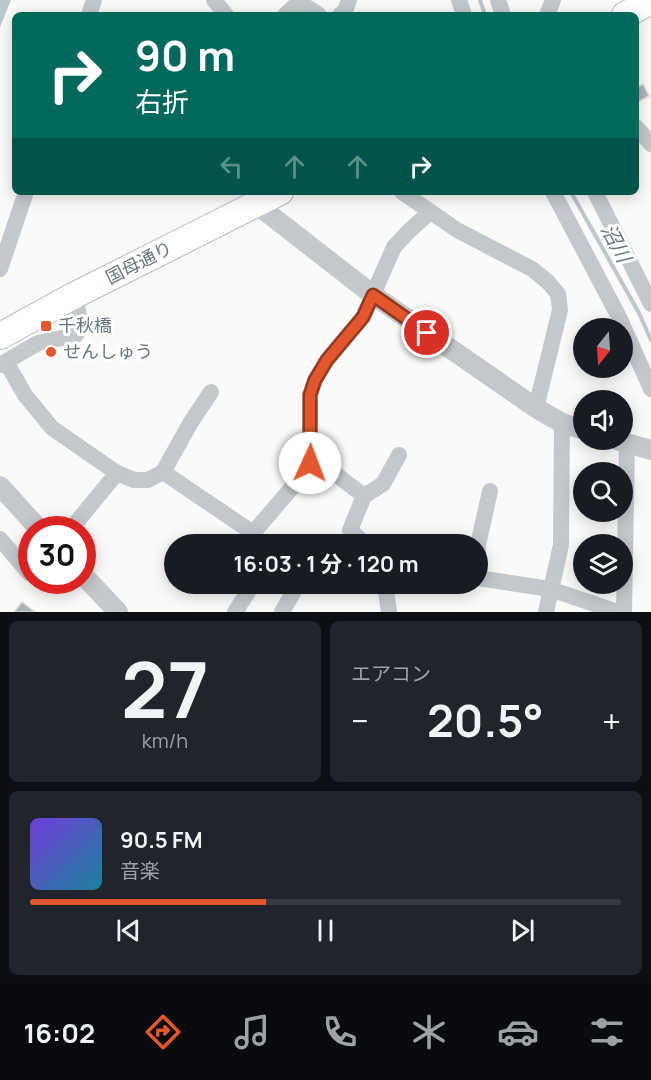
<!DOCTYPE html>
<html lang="ja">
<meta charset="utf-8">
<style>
:root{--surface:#171b24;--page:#20242c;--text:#f1f3f6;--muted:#9ea1a6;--line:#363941;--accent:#e4572e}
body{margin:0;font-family:Manrope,"Noto Sans JP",sans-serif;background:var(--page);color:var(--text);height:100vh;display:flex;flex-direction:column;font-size:22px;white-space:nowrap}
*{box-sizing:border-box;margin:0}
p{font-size:20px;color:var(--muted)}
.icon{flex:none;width:33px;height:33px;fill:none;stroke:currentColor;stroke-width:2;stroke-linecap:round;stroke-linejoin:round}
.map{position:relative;height:612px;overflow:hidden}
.details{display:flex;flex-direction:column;gap:9px;padding:9px;background:#0d0f14;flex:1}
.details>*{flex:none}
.top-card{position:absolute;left:12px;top:12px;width:627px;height:183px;border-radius:9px;box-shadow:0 3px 15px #0003;background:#00695c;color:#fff;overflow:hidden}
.needle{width:39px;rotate:197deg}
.buttons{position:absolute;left:573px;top:318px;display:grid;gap:12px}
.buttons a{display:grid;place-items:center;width:60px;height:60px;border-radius:50%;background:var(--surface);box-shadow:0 3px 15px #0003;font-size:30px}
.speed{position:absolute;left:18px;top:516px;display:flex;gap:12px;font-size:30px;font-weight:700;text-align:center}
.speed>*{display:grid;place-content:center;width:78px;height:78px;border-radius:50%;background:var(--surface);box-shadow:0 3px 15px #0003;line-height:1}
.speed .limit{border:9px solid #d22;background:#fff;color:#111}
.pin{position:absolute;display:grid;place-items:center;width:51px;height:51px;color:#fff;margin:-26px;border:3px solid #fff;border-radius:50%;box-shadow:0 2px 6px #0007}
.me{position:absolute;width:66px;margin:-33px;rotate:2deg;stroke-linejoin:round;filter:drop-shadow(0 0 4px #0008)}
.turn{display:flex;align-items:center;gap:21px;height:126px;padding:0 24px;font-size:27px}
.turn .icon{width:78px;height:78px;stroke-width:2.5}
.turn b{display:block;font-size:42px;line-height:51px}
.lanes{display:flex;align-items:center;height:57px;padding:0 24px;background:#0003;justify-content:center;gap:30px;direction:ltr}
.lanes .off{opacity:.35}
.big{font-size:45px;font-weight:700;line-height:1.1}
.details .card{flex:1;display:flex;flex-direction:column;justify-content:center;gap:9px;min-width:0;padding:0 21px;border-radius:9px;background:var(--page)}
.details .dial{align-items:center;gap:0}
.dial b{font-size:78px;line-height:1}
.song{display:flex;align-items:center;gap:18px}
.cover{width:72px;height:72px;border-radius:9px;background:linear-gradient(135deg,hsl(260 70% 55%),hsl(190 70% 35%))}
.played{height:6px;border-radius:3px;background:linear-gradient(90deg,var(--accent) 40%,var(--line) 40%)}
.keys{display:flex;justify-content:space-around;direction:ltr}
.heat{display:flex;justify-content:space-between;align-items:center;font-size:33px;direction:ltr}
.details .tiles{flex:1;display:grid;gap:9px;grid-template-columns:1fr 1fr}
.card:last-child{grid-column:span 2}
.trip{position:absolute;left:164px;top:534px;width:324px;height:60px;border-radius:30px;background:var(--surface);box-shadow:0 3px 15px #0003;font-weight:700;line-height:60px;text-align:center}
.menu{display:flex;height:96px;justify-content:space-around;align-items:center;background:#090b0e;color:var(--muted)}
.menu .icon{width:42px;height:42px}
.menu .on{color:var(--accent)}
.menu b{font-size:27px;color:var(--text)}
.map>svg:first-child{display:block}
.water{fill:#bbc7cb}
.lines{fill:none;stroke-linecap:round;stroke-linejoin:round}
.stream{stroke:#bbc7cb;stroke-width:4}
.building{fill:#aab3b9;stroke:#dcdcda;stroke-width:1.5}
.primary-casing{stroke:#b5babe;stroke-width:28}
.minor{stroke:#c3c8cc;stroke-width:16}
.tertiary{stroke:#c3c8cc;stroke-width:20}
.primary{stroke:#fff;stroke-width:26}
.route-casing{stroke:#94391e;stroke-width:15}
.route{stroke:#e4572e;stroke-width:10}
.poi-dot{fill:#e4572e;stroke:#fff;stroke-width:2}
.labels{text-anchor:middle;stroke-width:6;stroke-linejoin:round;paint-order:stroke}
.street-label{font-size:18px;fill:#657683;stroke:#fff}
.poi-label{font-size:18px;fill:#657683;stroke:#fff;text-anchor:start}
.water-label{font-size:20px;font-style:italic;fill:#60757c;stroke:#fff}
</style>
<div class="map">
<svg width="651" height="612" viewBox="0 0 651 612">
<rect width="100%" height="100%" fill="#fafaf8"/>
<path class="water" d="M0 0H11L0 27Z"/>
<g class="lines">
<g class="stream">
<path d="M480 0 485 15"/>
<path d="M571 192 639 313 651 340"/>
</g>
</g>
<g class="building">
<path d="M636 83 638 87 643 84 649 96 636 103Z"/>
<path d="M22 602 35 612H14Z"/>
</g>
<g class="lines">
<g class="primary-casing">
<g id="primary">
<path d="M625 15 651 1"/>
<path d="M0 336 75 295 280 192"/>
</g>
</g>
<g class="minor">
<path d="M214 0 226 15"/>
<path d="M459 0 464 15"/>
<path d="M498 0 503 15"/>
<path d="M89 15 94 0"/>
<path d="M285 15 299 2 319 15"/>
<path d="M340 15 345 11 349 0"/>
<path d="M547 15 553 0"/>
<path d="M636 127 651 144"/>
<path d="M402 192 457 230 532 269 548 282 558 294 560 310 536 408"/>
<path d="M553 192 619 317 651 389"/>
<path d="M595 192 651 304"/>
<path d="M0 269 26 192"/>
<path d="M6 362 25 395 52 428 117 473 134 480H148L163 472 191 422 211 392"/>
<path d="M0 365 38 343 76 335 81 326 75 295"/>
<path d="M312 456 364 496 350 530 365 544"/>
<path d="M163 472 253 533 259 544"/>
<path d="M490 491 478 545V578L550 589 618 612"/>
<path d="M364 496 383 484 399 455"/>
<path d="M70 530 117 473"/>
<path d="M253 533 302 476 310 463 315 446 310 433V395L315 380 327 360 363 317 394 247 409 231 430 212"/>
<path d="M0 539 29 573 32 571"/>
<path d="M385 584 389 612"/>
<path d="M235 612 253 584"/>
<path d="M282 612 298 584"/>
<path d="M546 612 561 545 562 423"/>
<path d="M624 612 627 443"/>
</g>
<g class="tertiary">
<path d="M256 204 373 295 536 408 562 423 584 430"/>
<path d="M616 440 651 450"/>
<path d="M0 486 40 530"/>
<path d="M82 574 118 612"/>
</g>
<use href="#primary" class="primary"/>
</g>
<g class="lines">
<g class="route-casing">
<path id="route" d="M310 463 315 446 310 433V395L315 380 327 360 363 317 373 295 427 333"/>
</g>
<use href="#route" class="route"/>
</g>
<g class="poi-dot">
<rect x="40" y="320" width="12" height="12" rx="3"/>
<circle cx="51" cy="352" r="6"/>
</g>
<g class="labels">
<g class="street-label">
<text transform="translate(139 263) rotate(-27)" y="6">国母通り</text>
</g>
<g class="poi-label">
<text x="58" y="332">千秋橋</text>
<text x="63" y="358">せんしゅう</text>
</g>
<g class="water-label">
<text transform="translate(616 243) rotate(62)" y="7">沼川</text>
</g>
</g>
</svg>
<div class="buttons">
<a><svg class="needle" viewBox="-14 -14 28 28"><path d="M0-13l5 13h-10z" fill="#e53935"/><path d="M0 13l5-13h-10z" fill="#9ea1a6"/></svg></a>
<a><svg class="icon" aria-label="sound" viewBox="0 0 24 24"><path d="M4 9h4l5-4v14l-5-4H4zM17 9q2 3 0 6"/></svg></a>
<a><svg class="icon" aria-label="search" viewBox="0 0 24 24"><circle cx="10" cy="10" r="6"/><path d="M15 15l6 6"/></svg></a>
<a><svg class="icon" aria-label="layers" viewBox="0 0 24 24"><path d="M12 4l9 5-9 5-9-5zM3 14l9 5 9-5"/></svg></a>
</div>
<div class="speed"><div class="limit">30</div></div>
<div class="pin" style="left:427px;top:333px;background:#d93025"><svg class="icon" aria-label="arrive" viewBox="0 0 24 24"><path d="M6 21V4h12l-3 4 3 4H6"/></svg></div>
<svg class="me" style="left:310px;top:463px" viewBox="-20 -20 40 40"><circle r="19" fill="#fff"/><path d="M0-13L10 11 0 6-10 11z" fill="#e4572e"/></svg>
<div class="trip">16:03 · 1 分 · 120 m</div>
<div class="top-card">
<div class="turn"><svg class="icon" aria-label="right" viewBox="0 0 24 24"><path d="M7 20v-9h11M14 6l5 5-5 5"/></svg><div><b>90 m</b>右折</div></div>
<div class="lanes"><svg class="icon off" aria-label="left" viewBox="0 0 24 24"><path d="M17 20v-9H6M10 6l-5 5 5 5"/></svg><svg class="icon off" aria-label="ahead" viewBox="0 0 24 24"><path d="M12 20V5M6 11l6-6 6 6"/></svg><svg class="icon off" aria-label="ahead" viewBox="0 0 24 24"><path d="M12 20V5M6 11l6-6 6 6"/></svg><svg class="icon" aria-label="right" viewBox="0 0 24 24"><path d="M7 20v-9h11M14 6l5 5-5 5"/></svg></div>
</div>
</div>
<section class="details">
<div class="tiles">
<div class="card dial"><b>27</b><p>km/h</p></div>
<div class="card"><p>エアコン</p>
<div class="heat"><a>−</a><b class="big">20.5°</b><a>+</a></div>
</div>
<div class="card">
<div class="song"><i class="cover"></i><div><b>90.5 FM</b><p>音楽</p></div></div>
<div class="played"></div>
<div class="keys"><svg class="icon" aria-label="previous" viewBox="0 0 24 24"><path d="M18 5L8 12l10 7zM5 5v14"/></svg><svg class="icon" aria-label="pause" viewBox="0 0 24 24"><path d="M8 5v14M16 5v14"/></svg><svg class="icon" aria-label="next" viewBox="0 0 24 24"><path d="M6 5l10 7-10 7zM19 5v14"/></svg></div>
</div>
</div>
</section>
<nav class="menu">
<b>16:02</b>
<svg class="icon on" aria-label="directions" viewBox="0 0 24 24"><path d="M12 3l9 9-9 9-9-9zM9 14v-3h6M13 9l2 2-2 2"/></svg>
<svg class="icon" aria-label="music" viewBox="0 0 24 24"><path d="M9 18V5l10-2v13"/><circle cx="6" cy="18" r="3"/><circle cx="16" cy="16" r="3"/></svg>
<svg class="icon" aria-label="phone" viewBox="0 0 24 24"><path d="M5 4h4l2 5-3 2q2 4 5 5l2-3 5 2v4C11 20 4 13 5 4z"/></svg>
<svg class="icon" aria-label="climate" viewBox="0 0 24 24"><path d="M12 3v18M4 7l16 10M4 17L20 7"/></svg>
<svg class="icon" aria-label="car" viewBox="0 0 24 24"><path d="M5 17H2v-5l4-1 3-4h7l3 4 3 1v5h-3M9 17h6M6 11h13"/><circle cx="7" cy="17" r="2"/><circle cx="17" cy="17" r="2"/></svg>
<svg class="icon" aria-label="filters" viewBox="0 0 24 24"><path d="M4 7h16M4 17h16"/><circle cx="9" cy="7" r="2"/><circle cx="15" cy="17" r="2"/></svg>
</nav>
